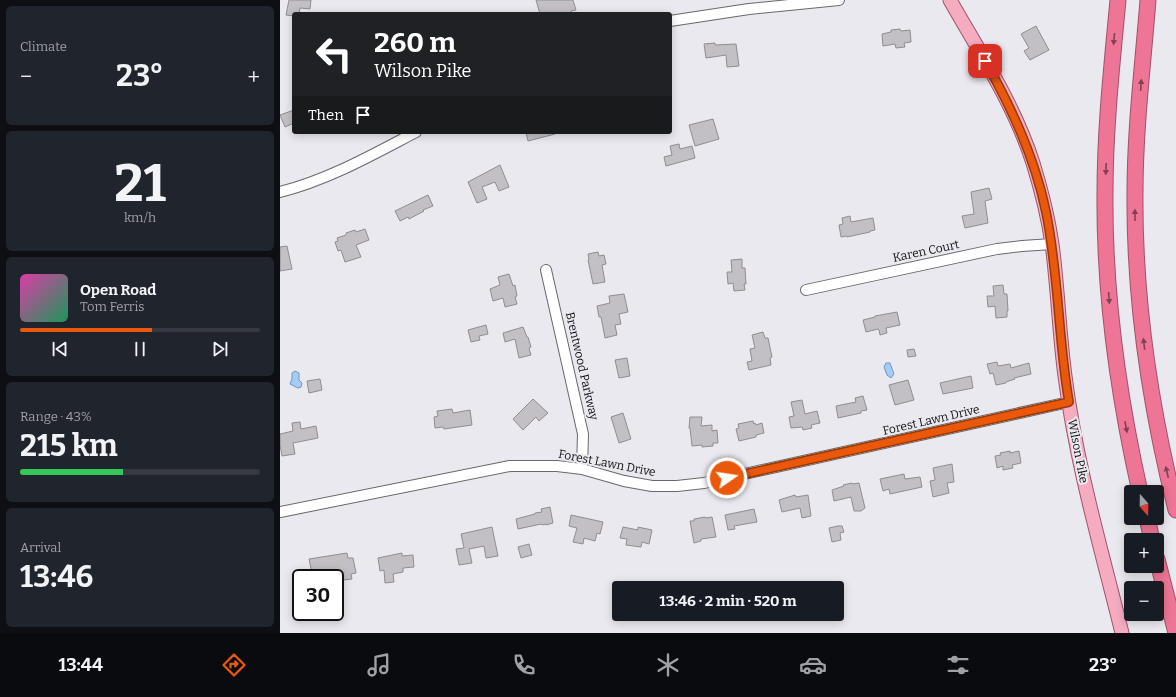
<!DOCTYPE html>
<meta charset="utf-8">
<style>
:root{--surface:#171b24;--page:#20242c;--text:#f1f3f6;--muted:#9ea1a6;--line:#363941;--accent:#ea580c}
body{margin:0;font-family:Bitter,serif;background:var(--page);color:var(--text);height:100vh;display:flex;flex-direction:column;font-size:15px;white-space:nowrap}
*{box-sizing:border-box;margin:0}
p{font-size:13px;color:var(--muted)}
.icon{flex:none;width:22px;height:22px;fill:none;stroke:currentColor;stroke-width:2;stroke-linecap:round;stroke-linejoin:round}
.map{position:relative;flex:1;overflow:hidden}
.side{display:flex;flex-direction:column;gap:6px;padding:6px;background:#0d0f14;width:280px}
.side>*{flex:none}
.top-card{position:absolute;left:12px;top:12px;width:380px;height:122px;border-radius:4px;box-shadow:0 2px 10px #0003;background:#202124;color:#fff;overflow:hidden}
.needle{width:26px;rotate:160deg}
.tools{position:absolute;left:844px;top:485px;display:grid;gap:8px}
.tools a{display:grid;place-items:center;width:40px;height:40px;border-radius:4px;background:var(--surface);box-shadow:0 2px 10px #0003;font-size:20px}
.speed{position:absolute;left:12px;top:569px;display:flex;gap:8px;font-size:20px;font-weight:700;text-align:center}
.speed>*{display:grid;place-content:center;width:52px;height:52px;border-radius:50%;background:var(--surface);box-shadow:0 2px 10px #0003;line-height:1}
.speed .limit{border:2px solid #111;border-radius:6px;background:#fff;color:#111}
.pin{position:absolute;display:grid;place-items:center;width:34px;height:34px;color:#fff;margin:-17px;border-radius:8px;box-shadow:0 2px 6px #0006}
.me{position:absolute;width:44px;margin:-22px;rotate:77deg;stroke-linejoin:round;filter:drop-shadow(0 0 3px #0008)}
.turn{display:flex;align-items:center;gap:14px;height:84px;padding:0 16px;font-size:18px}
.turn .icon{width:52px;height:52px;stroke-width:2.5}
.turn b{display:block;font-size:28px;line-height:34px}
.then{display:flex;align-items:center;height:38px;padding:0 16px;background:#0003;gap:8px;font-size:15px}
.big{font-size:30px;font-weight:700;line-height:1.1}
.side .tile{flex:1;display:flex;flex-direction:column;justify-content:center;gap:6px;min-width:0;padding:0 14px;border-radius:6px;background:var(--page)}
.side .dial{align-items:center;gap:0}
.dial b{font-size:52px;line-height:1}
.song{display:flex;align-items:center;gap:12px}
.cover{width:48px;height:48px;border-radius:6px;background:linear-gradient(135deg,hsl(320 70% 55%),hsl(150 70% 35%))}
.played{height:4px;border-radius:2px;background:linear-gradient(90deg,var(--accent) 55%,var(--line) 55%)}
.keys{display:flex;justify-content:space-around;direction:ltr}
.heat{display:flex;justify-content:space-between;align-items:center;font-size:22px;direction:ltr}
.charge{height:6px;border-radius:3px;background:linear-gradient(90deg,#34c759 43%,var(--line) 0)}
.trip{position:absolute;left:332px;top:581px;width:232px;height:40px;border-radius:4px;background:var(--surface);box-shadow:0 2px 10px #0003;font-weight:700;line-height:40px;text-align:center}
.tab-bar{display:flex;height:64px;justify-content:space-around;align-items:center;background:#090b0e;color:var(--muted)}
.tab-bar .icon{width:28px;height:28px}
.tab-bar .current{color:var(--accent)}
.tab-bar b{font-size:18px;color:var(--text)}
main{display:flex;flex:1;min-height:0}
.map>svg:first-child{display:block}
.water{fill:#a4ccfa;stroke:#7894b5}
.building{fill:#c3c0c5;stroke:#908d92}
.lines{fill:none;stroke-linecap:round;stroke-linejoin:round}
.minor-casing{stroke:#68686d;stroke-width:12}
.major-casing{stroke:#a15268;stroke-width:15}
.highway-casing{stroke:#a15268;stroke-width:17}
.minor{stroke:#fff;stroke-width:10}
.major{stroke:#f5acc0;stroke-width:13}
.highway{stroke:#ee7596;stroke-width:15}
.oneway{fill:#804354}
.route-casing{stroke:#983908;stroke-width:10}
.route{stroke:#ea580c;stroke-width:7}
.labels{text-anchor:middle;stroke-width:4;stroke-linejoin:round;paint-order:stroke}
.street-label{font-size:12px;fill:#111113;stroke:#eae9f0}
</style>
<main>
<section class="side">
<div class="tile"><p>Climate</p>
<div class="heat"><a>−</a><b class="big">23°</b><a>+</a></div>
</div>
<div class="tile dial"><b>21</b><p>km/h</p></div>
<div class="tile">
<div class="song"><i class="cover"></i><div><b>Open Road</b><p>Tom Ferris</p></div></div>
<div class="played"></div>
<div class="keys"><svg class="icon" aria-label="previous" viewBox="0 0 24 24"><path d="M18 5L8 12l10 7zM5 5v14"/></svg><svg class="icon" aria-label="pause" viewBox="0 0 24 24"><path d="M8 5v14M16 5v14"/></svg><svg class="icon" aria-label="next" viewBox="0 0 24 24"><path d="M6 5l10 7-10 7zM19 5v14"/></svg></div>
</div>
<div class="tile"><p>Range · 43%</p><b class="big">215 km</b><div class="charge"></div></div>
<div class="tile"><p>Arrival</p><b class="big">13:46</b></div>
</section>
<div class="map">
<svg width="896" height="633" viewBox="0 0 896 633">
<rect width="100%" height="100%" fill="#eae9f0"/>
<g class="water">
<path d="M606 363H610L614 374 611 378 607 375 604 367Z"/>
<path d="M15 371 19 373V380L22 383 21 387 18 388 10 384 12 379V373Z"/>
</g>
<g class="building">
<path d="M9 0H31L30 9 20 8 19 14H14V16L6 15Z"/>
<path d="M256 0H293L296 10 291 11 292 14H260Z"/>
<path d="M756 26 769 50 750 60 744 51 749 48 741 34Z"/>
<path d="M620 29 621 31 630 30 631 42 624 43 625 47 616 48 615 44 603 46 602 34 611 32V30Z"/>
<path d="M435 43V45L456 44 459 66 447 67 446 55 426 58 424 44Z"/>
<path d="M14 110V123L5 127 0 115Z"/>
<path d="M433 119 439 139 415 146 409 125Z"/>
<path d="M246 132H275V134L248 141Z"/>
<path d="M399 144 400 149 412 146 415 158 386 166 384 157 392 155 390 146Z"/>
<path d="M220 165 229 187 219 191 215 182 202 187 207 199 197 203 188 182Z"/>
<path d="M709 188 712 199 705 201 708 223 685 228 682 216 694 214 691 192Z"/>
<path d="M148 195 153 206 143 210 144 211 129 219 128 217 120 221 115 211Z"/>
<path d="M570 216 571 222 593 218 595 230 590 231V232L567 237V236L561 237 559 225 563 224 562 218Z"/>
<path d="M85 229 89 240 76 245 81 257 65 262 61 250 58 251 55 242 58 241 57 238 66 235V233L75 230 76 232Z"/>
<path d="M7 246 12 269 0 271V247Z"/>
<path d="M318 252 319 256 324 255 326 264 322 265 325 282 313 284 308 260 309 259 308 254Z"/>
<path d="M462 259V268H465L466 284H464L465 290 454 291 453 283 448 284 447 272H452L451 260Z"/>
<path d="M229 274 233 286 235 285 237 296 235 297 237 304 225 307 223 298 213 301 210 289 220 285 218 277Z"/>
<path d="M723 285 724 294H727L728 311H727V317L716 318 715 306 708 307 707 296H714L713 286Z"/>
<path d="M344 294 348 312 339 314 341 324 335 325 337 335 325 338 321 317H319L317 306 330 303 329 296Z"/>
<path d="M617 312 620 325 606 328 607 333 600 335 599 330 598 329 586 332 583 320 595 317V316Z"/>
<path d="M206 325 208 334 199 336 200 340 191 342 188 330Z"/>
<path d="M243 327 247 337H248L251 347 249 348 251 355 239 358 235 339 225 342 223 333Z"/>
<path d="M483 332 485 338H488L492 357 490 358 491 365 469 370 467 362 472 361 470 349 475 348 472 335Z"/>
<path d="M634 349 636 356 628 357 627 350Z"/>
<path d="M347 358 350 376 339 378 335 360Z"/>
<path d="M717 362 718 366 730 364 731 368 749 363 751 374 734 378 735 379 726 382V383L716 385 713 373 710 374 707 364Z"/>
<path d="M691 376 693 388 663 394 660 383Z"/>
<path d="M40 379 42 390 29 393 27 381Z"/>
<path d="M628 380 634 400 615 405 609 385Z"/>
<path d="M583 396 587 410 581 411V413L558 418 556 406 576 402 575 398Z"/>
<path d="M253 399 268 413 259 421 256 417 243 430 233 419Z"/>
<path d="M522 400 525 414 537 411 540 423 531 425 532 428 523 430 522 427 511 428 509 417 514 416 511 402Z"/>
<path d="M172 409 173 413 190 410 192 425 164 429 163 427 155 428 154 417 158 416 157 411Z"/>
<path d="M343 413 351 439 339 443 331 417Z"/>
<path d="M410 417H422L421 426 432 425V431L437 430 438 443H433V446L422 447V445L412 446 410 428H409Z"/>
<path d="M473 421 474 424 475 423 476 425 482 423 484 433 476 435V437L459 441 456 429 459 428 458 424Z"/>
<path d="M20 422 21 429 36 426 38 438 13 443 15 454 2 456 0 445V434L13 431 12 423Z"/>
<path d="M730 451V453L739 451 741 463 732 465 733 468 723 470V466L717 468 715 456 721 455 720 453Z"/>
<path d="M672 464 674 482 667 483 669 493 653 497 650 481 655 480 653 468Z"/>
<path d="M624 474 625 479 640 477 642 487 610 494 609 489 603 491 600 479Z"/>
<path d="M572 483 573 484 579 483 585 508 581 511H574L571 497 554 501 552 490 564 486 563 485Z"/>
<path d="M515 495 516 497 528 495 531 516 522 518 520 508 502 512 499 500Z"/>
<path d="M270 507 273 523 266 525V524L262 525 261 524 238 529 236 519 255 514V513L262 512 261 509Z"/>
<path d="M474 509 477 522 454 526 455 529 448 530 445 515Z"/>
<path d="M291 515 323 522 320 534 317 533 315 541 304 538 303 544 293 542 297 528 289 526Z"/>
<path d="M425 517V518L432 517 436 537 421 539V541L414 543 410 521H414V519Z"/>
<path d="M558 526H562L564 532 560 533 561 540 552 542 549 528Z"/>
<path d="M212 527 218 556 206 558 204 546 189 549 192 563 179 565 176 549 184 548 181 534Z"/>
<path d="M343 527 358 530V527L372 530 369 544 362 542 361 547 346 545 347 539 340 538Z"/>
<path d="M249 544 252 555 241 558 238 547Z"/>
<path d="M67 553 68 558H73L76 573 71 574 72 579 55 581V578H33L29 559Z"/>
<path d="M122 553V556L133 555 134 567 123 568V572L113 574 114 582 105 583 104 570 100 571 98 558Z"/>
</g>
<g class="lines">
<g class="minor-casing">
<g id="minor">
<path d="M390 21 469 9 559 0"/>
<path d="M0 192C48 180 92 155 136 132"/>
<path d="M266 270 303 434 302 469"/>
<path d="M526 290 717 249 742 246 772 244"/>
<path d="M0 512 230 466H277L302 469 344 481 372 486H397L424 483 789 402"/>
</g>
</g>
<g class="major-casing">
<path id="major" d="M670 0C700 53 734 104 753 163 761 189 768 216 772 244 778 288 779 332 785 376 796 463 821 548 842 633"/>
</g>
<g class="highway-casing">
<g id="highway">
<path d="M838 0C832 64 825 128 825 193 824 294 838 394 860 492"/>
<path d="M868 0C863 64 855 129 855 193 854 300 870 406 896 510"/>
<path d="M867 518 872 540"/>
<path d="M877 559 896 633"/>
</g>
</g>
<use href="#minor" class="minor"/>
<use href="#major" class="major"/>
<use href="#highway" class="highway"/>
</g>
<defs><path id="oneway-solid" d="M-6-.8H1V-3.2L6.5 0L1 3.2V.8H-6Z"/></defs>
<g class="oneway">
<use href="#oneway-solid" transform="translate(834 39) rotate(95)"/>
<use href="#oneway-solid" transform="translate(861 85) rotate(-86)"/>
<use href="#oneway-solid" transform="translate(826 169) rotate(92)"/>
<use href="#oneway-solid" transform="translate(855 215) rotate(-91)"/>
<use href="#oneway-solid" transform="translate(829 298) rotate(86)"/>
<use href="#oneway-solid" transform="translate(864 344) rotate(-97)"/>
<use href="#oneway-solid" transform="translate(846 427) rotate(79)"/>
<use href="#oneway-solid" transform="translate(887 472) rotate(-103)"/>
</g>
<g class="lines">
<g class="route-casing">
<path id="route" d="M447 478 789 402C778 339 779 275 766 212 755 158 732 108 705 61"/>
</g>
<use href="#route" class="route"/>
</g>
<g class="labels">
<g class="street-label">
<text transform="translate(646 251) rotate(-12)" y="4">Karen Court</text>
<text transform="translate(302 366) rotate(77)" y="4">Brentwood Parkway</text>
<text transform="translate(651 420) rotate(-13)" y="4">Forest Lawn Drive</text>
<text transform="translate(798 451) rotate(79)" y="4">Wilson Pike</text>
<text transform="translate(327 463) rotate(11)" y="4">Forest Lawn Drive</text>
</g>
</g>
</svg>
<div class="tools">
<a><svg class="needle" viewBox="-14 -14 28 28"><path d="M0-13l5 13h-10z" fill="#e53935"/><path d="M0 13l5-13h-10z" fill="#9ea1a6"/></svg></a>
<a>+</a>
<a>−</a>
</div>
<div class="speed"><div class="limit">30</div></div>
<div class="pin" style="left:705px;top:61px;background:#d93025"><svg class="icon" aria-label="arrive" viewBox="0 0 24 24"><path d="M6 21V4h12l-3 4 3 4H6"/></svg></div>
<svg class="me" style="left:447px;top:478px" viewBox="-20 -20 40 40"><circle r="17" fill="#ea580c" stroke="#fff" stroke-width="3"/><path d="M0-11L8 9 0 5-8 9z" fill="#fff"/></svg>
<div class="trip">13:46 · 2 min · 520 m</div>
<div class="top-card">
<div class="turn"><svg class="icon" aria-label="left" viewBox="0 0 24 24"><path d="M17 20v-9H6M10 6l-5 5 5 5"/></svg><div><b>260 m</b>Wilson Pike</div></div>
<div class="then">Then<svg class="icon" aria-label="arrive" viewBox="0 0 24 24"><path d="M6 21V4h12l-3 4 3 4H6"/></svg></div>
</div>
</div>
</main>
<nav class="tab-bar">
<b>13:44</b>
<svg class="icon current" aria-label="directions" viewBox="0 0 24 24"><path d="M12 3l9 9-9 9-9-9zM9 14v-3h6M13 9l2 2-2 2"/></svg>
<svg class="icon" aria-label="music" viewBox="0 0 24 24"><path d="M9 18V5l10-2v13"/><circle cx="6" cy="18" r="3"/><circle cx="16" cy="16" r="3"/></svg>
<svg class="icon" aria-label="phone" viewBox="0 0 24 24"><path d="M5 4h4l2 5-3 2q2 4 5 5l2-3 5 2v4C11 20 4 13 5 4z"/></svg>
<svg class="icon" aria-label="climate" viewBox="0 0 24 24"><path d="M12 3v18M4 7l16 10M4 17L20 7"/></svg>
<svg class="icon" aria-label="car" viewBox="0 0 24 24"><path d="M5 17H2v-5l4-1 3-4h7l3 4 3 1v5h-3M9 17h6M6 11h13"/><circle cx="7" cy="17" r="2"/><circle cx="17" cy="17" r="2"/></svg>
<svg class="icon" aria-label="filters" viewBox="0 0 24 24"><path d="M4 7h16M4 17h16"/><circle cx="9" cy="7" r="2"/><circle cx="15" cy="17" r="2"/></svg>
<b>23°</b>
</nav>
